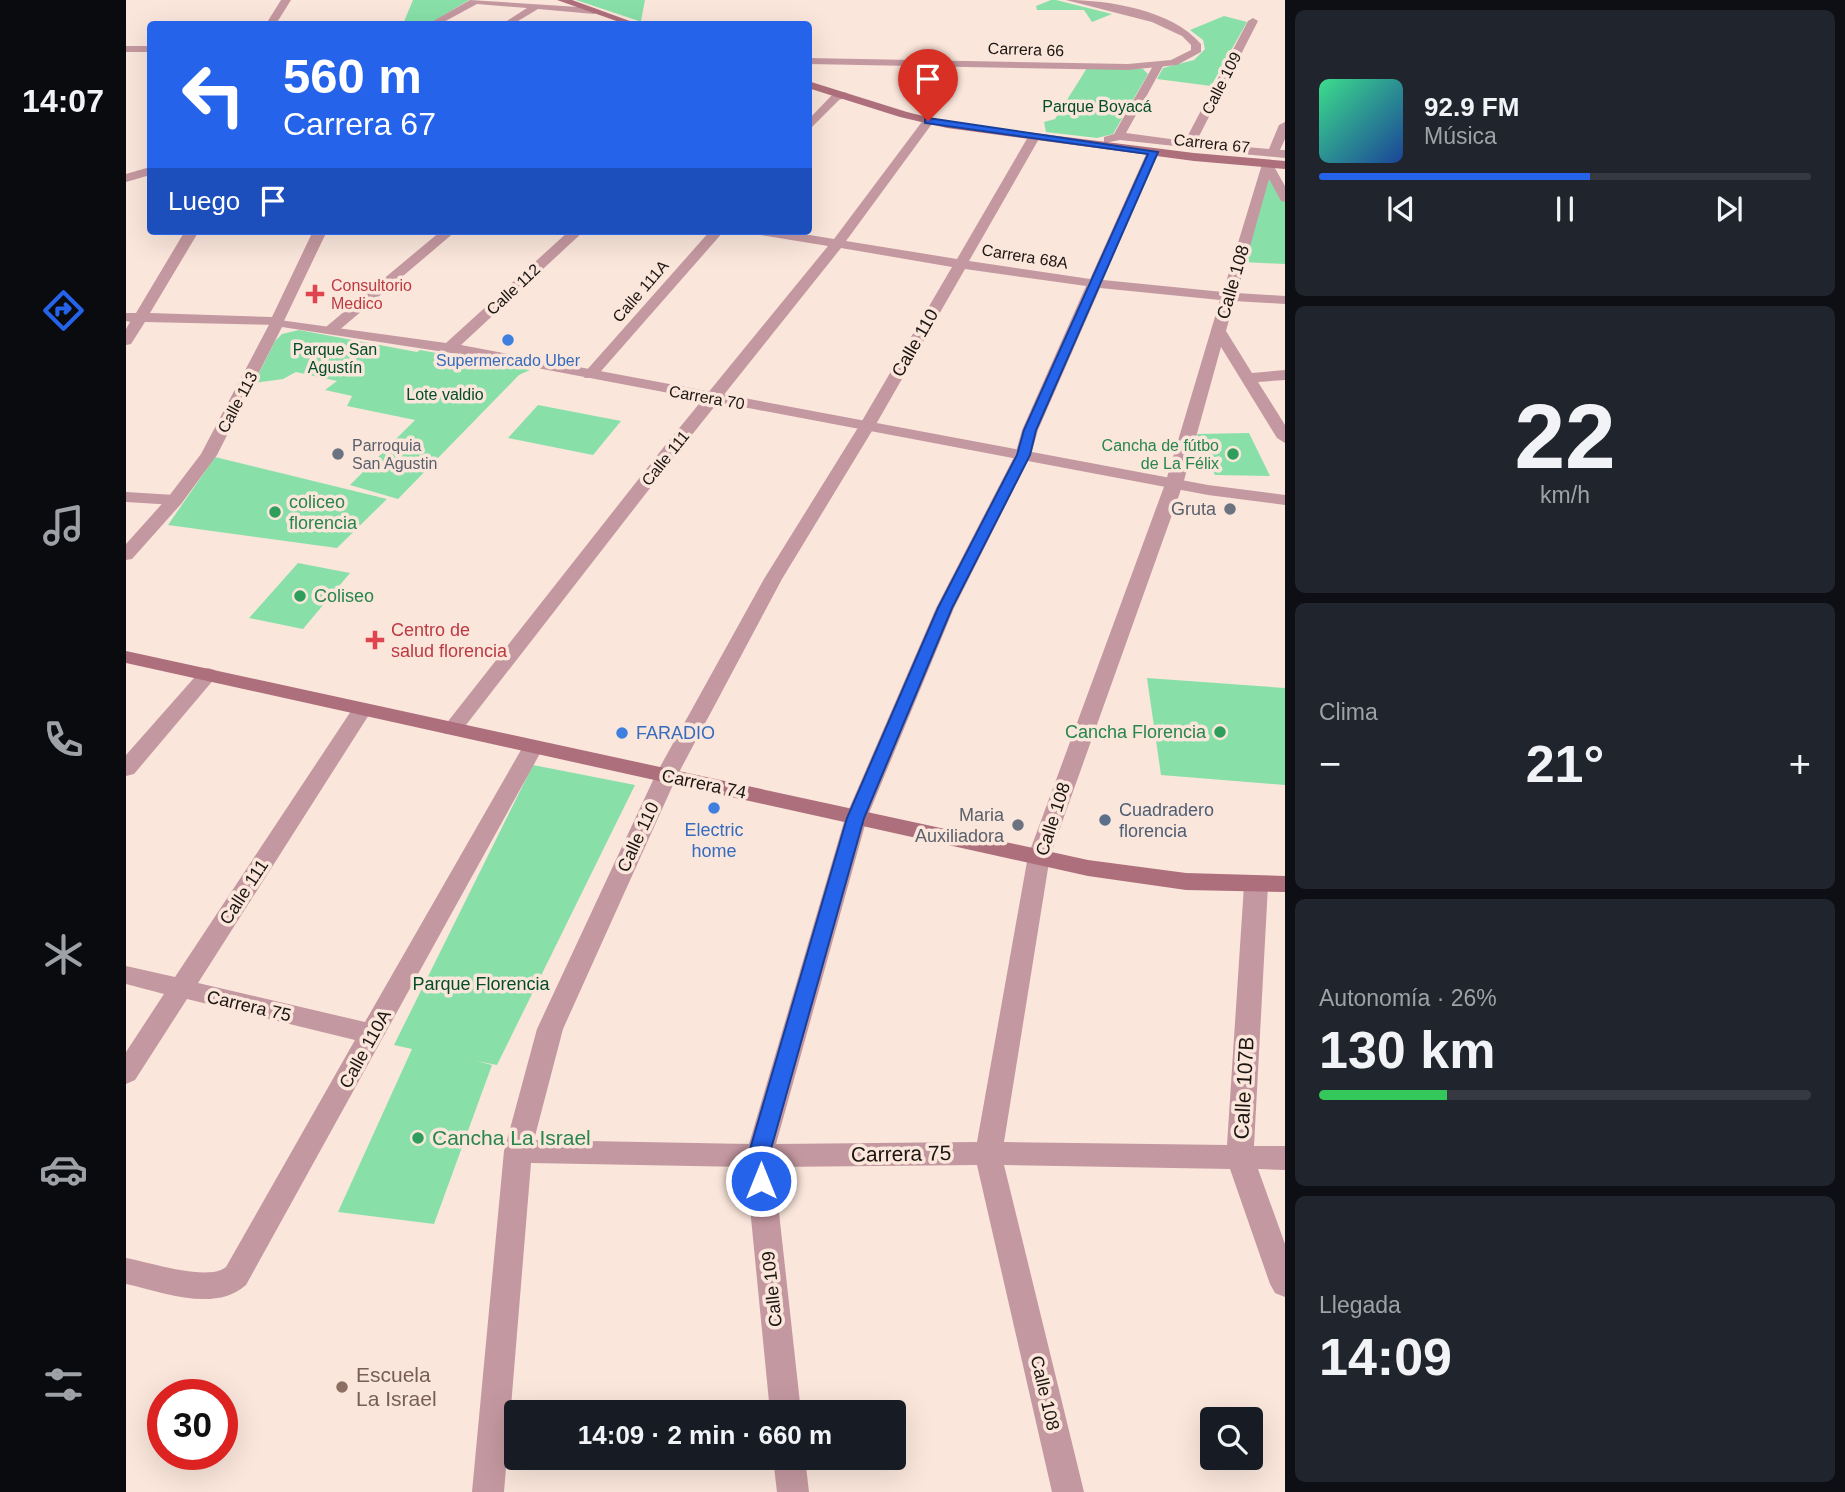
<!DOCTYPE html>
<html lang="es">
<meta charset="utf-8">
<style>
:root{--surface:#171b24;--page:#20242c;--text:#f1f3f6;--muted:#9ea1a6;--line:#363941;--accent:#2563eb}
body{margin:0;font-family:Helvetica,sans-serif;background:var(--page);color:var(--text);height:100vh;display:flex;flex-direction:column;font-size:26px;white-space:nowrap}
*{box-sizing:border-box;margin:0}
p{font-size:23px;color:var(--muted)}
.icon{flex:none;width:38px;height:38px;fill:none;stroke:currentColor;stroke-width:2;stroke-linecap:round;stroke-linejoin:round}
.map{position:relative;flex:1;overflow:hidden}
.side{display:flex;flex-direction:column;gap:10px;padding:10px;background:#0d0f14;width:560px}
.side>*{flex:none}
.guide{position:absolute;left:21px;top:21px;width:665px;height:214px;border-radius:7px;box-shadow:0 7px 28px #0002;background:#2563eb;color:#fff;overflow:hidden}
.controls{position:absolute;left:1074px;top:1407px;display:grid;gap:14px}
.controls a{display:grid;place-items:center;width:63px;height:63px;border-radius:7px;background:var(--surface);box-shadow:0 7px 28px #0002;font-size:35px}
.speed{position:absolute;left:21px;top:1379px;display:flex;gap:14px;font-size:35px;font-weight:700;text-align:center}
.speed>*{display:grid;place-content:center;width:91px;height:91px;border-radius:50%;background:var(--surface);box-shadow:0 7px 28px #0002;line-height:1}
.speed .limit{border:10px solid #d22;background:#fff;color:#111}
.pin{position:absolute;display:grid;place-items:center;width:60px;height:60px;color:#fff;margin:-72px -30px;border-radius:50% 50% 50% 0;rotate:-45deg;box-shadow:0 0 7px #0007}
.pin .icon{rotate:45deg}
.me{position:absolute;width:77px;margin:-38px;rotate:0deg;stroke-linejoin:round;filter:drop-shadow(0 0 5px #0008)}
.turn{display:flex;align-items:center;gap:24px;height:147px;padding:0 21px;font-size:32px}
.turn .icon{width:91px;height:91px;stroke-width:2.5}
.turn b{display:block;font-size:49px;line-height:60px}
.then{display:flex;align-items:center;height:66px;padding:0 21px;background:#0003;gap:14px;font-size:26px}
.big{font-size:52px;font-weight:700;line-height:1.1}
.side .card{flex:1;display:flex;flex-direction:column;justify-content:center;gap:10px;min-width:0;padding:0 24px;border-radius:10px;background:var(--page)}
.side .dial{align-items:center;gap:0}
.dial b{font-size:91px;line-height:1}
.song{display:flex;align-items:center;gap:21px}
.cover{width:84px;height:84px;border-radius:10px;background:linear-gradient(135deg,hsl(150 70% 55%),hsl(220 70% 35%))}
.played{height:7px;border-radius:4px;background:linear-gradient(90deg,var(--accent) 55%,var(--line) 55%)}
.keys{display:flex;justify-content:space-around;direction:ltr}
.heat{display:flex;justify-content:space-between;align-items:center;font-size:38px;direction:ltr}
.charge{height:10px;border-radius:5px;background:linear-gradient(90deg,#34c759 26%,var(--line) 0)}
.trip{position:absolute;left:378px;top:1400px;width:402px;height:70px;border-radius:7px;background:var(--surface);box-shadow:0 7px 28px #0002;font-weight:700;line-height:70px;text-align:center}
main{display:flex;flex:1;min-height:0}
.menu{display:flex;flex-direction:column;width:126px;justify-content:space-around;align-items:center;background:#090b0e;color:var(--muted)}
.menu .icon{width:49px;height:49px}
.menu .active{color:var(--accent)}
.menu b{font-size:32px;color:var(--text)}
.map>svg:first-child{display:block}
.green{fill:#88e0a8}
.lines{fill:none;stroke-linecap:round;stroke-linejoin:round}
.minor{fill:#c498a0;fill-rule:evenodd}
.tertiary{fill:#c498a0;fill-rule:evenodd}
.secondary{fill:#ae6f7c;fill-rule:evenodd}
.route{fill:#2563eb;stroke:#184099;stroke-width:2}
.health-dot{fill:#e0444e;stroke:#fae6db;stroke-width:2.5}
.shop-dot{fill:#3f7fe0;stroke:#fae6db;stroke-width:2.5}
.worship-dot{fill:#6b7280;stroke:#fae6db;stroke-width:2.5}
.leisure-dot{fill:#2e9e5b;stroke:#fae6db;stroke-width:2.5}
.service-dot{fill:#5c6f8a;stroke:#fae6db;stroke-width:2.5}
.education-dot{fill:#8d6e63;stroke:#fae6db;stroke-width:2.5}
.labels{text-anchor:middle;stroke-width:7;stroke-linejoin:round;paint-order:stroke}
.far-street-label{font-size:16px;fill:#1c1511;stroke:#fae6db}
.far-park-label{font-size:16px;fill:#034d29;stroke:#fae6db}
.far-health-label{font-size:16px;fill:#be3a42;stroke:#fae6db;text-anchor:start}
.far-shop-label{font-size:16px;fill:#366cbe;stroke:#fae6db}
.far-worship-label{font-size:16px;fill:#5b616d;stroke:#fae6db;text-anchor:start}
.far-leisure-label{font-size:16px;fill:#27864d;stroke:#fae6db;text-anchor:end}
.street-label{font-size:18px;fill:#1c1511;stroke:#fae6db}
.leisure-label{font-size:18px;fill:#27864d;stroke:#fae6db;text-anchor:start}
.worship-label{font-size:18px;fill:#5b616d;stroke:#fae6db;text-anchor:end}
.health-label{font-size:18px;fill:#be3a42;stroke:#fae6db;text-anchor:start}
.shop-label{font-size:18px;fill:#366cbe;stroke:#fae6db;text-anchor:start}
.service-label{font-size:18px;fill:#4e5e75;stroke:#fae6db;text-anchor:start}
.park-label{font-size:18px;fill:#034d29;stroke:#fae6db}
.near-street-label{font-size:21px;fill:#1c1511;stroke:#fae6db}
.near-leisure-label{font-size:21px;fill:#27864d;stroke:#fae6db;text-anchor:start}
.near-education-label{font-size:21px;fill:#785e54;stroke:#fae6db;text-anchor:start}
</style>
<main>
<nav class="menu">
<b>14:07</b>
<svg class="icon active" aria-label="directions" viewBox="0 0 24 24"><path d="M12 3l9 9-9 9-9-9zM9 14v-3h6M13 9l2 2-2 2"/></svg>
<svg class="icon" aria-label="music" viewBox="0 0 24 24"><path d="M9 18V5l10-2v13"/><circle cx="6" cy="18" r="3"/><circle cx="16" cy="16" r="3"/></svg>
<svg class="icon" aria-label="phone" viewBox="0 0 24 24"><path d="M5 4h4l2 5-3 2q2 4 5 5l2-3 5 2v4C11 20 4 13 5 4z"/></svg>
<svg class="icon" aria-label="climate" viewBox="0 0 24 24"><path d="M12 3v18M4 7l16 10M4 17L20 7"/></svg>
<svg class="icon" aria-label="car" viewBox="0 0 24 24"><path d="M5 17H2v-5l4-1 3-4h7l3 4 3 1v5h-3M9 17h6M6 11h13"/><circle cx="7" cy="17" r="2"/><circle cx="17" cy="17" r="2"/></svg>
<svg class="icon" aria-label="filters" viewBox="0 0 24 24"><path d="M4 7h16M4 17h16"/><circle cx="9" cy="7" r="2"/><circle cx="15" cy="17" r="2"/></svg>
</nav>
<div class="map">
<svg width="1159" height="1492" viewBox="0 0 1159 1492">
<rect width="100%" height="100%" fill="#fae6db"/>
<g class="green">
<path d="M287 0H343L303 24H277Z"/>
<path d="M450 0H519L515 21 577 22V24H522Z"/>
<path d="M925 0H930L986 14 966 22 958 10H911L910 6Z"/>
<path d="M1098 16 1121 22 1085 86 1031 79 1037 68 1068 60 1079 49 1077 40 1064 30Z"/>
<path d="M961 68 1017 69 1022 74 987 134 971 138 920 132 918 122 929 119Z"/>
<path d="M1145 172 1159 198V264L1116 262Z"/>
<path d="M173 330 291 352 294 350 404 370 393 375 272 499 224 485 289 420 221 406 226 396 199 390 211 381 170 372 157 379 128 383 149 341 156 334Z"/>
<path d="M412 405 495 421 467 455 382 438Z"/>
<path d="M1123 433 1144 476 1089 475 1071 434Z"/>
<path d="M89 457 261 499 211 548 42 525Z"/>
<path d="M172 563 224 573 177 629 123 618Z"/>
<path d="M1021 678 1159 688V785L1035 775Z"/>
<path d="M407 765 509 785 371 1065 350 1061 366 1065 308 1224 212 1212 286 1049 268 1045Z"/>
</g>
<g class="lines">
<g class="minor">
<path d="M155 0H165L150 24H140Z"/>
<path d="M344 0 468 8 473 11 468 14 412 9 387 24H376L401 8 351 4 314 24H302Z"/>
<path d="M1127 18 1132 21 1067 148 994 140 978 143V137L988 134 1027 66 1032 63 1037 66 1000 133 1059 141 1122 21Z"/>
<rect x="0" y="46" width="24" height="6"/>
<path d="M717 92 721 93V97L713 100 682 131V120L705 96Z"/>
<path d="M802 118 808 121 720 241 831 259 902 137 908 133 914 137 843 261 964 279 1021 152 1027 148 1033 152 977 280 1097 292 1137 161H1145L1159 186V202L1155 201 1143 179 1111 293 1159 296V304L1108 301 1100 331 1126 373 1159 370V380L1132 382 1159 425V443L1151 438 1095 347 1057 484 924 856 878 1142 1101 1145 1118 885 1122 879 1130 877 1138 879 1142 885 1128 1146H1159V1170L1132 1169 1159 1244V1297L1149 1293 1144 1284 1104 1169 878 1165 958 1492H926L851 1165 648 1167 675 1412H644L620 1167 405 1163 378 1492H346L378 1151 411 1029 529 776 638 579 733 426 826 267 715 248 549 456 333 734H319L316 729 537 448 702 246 635 235 628 231H659L708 239 798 119ZM839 269 960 286 896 430 889 455 810 608 719 818 623 1144 408 1140 437 1029 551 776 656 579 749 426ZM974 288 1094 300 1039 484 902 856 851 1142 650 1144 741 818 828 608 905 455 912 430Z"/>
<path d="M1159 122V139L1154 150H1159V158L1116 154 1114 151 1120 147 1143 149 1153 125Z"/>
<path d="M24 167V175L0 182V174Z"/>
<path d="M59 231H73L24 313 146 317 187 231H201L156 325 19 322 5 344 0 345V329L4 322 0 321V313H10Z"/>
<path d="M315 231H330L211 332H201L199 329 201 326Z"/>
<path d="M584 231H598L469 378H459L456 375 459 372Z"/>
<path d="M0 492 49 495 58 500 49 505 0 502Z"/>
<path d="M82 668 89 670 92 674 89 678 8 774 0 776V755L75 670Z"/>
<path d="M236 703 243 705 246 710 72 983 239 1022 399 743H413L417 748 120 1285C89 1313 37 1292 0 1284V1258C23 1262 82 1282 100 1267L229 1040 61 999 9 1080 0 1084V1052L38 994 0 984V966L49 977 229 705Z"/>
<path d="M647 1458H679L683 1492H651Z"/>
</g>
<g class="tertiary">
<path d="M940 0C983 0 1046 10 1075 44V52L1051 65 1002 70 682 64V58L1002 64 1045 60 1065 50V45L1056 36 1026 22Z"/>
<path d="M443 231H458L335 345 1082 485 1159 495V505L1082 495 364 359 156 327 91 455 55 504 6 559 0 560V544L43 496 75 454 146 319 320 343Z"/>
</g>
<g class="secondary">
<path d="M431 0H446L512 24H499Z"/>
<path d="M682 81 781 112 821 122 1068 153 1159 161V169L1068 161 821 128 774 117 682 88Z"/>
<path d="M0 651 962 860 1060 873 1159 876V892L1060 890 962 876 0 663Z"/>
</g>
</g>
<path class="route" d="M802 118 1032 152 910 430 904 455 826 608 738 818 643 1156 646 1181 643 1188 635 1190 628 1188 622 1156 721 818 812 608 891 455 898 430 1022 154 799 123V119Z"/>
<g class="health-dot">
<path d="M185.5 283.5h7v7h7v7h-7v7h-7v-7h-7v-7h7z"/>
<path d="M245.5 629.5h7v7h7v7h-7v7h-7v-7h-7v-7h7z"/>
</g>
<g class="shop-dot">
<circle cx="382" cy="340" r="7"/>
<circle cx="496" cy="733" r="7"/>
<circle cx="588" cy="808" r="7"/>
</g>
<g class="worship-dot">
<circle cx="212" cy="454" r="7"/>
<circle cx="1104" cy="509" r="7"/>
<circle cx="892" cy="825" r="7"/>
</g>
<g class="leisure-dot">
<circle cx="1107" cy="454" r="7"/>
<circle cx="149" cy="512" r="7"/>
<circle cx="174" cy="596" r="7"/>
<circle cx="1094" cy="732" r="7"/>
<circle cx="292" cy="1138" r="7"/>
</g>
<circle class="service-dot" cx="979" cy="820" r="7"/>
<circle class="education-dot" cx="216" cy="1387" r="7"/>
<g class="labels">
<g class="far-street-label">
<text transform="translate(900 49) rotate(2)" y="6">Carrera 66</text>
<text transform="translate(1095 83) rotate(-63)" y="6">Calle 109</text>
<text transform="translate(1086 143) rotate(6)" y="6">Carrera 67</text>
<text transform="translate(899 256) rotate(9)" y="6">Carrera 68A</text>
<text transform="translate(387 289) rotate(-43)" y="6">Calle 112</text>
<text transform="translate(514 291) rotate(-49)" y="6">Calle 111A</text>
<text transform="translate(581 397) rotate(10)" y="6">Carrera 70</text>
<text transform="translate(111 402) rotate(-62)" y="6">Calle 113</text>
<text transform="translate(539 458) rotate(-51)" y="6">Calle 111</text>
</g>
<g class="far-park-label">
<text x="971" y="112">Parque Boyacá</text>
<text x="209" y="355">Parque San<tspan x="209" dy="18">Agustín</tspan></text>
<text x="319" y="400">Lote valdio</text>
</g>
<g class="far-health-label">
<text x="205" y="291">Consultorio<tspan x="205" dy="18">Medico</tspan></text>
</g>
<g class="far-shop-label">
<text x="382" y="366">Supermercado Uber</text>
</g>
<g class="far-worship-label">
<text x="226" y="451">Parroquia<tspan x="226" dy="18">San Agustin</tspan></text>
</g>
<g class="far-leisure-label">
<text x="1093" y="451">Cancha de fútbo<tspan x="1093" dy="18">de La Félix</tspan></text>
</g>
<g class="street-label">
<text transform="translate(1107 282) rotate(-74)" y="6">Calle 108</text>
<text transform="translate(789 343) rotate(-60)" y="6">Calle 110</text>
<text transform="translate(578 784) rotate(12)" y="6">Carrera 74</text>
<text transform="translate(927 819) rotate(-72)" y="6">Calle 108</text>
<text transform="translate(512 837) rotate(-65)" y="6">Calle 110</text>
<text transform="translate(118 892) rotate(-57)" y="6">Calle 111</text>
<text transform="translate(123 1006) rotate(13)" y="6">Carrera 75</text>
<text transform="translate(239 1049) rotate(-61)" y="6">Calle 110A</text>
<text transform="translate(646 1289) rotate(-96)" y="6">Calle 109</text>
<text transform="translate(919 1393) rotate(77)" y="6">Calle 108</text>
</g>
<g class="leisure-label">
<text x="163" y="508">coliceo<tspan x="163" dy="21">florencia</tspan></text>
<text x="188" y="602">Coliseo</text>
<text x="1080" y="738" text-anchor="end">Cancha Florencia</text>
</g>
<g class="worship-label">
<text x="1090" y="515">Gruta</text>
<text x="878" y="821">Maria<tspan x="878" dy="21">Auxiliadora</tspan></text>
</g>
<g class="health-label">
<text x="265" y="636">Centro de<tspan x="265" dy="21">salud florencia</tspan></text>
</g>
<g class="shop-label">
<text x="510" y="739">FARADIO</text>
<text x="588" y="836" text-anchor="middle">Electric<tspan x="588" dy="21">home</tspan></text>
</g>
<g class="service-label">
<text x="993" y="816">Cuadradero<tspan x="993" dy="21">florencia</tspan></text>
</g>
<g class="park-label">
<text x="355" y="990">Parque Florencia</text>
</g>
<g class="near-street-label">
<text transform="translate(1118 1088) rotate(-87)" y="7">Calle 107B</text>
<text transform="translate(775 1154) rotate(-1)" y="7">Carrera 75</text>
</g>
<g class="near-leisure-label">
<text x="306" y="1145">Cancha La Israel</text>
</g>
<g class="near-education-label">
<text x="230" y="1382">Escuela<tspan x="230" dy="24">La Israel</tspan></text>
</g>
</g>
</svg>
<div class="controls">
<a><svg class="icon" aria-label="search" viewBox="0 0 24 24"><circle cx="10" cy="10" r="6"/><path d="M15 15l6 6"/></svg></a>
</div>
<div class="speed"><div class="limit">30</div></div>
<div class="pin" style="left:802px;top:121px;background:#d93025"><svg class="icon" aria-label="arrive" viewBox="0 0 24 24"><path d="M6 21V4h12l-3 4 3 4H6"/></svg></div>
<svg class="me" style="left:635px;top:1181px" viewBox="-20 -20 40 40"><circle r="17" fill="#2563eb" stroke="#fff" stroke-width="3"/><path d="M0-11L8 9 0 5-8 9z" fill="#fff"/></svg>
<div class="trip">14:09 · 2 min · 660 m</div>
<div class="guide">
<div class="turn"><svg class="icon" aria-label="left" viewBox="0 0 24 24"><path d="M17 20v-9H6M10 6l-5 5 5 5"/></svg><div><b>560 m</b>Carrera 67</div></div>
<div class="then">Luego<svg class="icon" aria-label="arrive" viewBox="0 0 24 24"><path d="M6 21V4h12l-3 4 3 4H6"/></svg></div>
</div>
</div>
<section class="side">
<div class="card">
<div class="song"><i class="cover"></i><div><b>92.9 FM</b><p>Música</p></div></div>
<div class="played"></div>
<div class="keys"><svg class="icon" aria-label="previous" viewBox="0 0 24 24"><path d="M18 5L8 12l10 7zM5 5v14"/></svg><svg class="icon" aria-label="pause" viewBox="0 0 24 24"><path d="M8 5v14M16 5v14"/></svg><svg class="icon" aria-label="next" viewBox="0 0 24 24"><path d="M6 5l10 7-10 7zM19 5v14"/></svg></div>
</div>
<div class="card dial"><b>22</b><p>km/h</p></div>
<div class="card"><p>Clima</p>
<div class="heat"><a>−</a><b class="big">21°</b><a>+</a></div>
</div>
<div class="card"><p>Autonomía · 26%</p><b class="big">130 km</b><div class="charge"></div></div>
<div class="card"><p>Llegada</p><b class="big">14:09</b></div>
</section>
</main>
